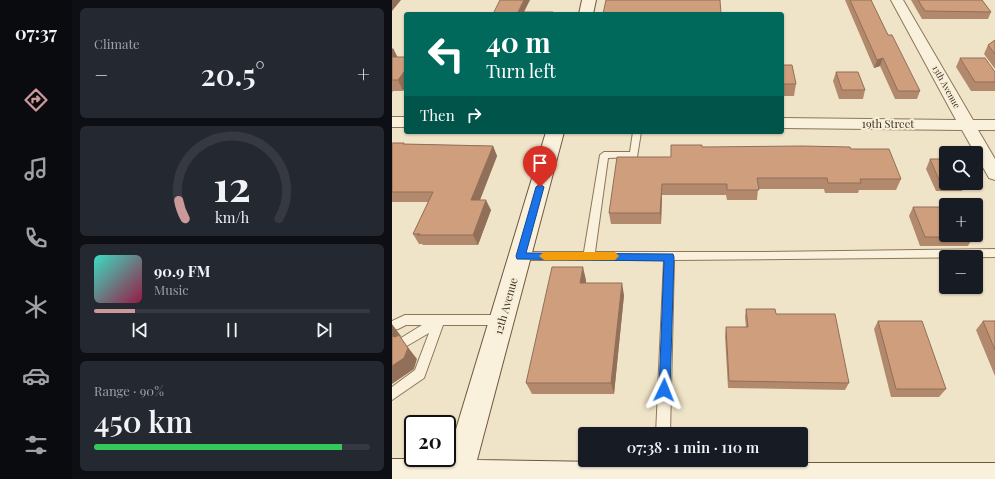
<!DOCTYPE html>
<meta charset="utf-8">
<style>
:root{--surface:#171b24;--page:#242831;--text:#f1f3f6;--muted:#9ea1a6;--line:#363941;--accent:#cc999b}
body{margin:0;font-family:"Playfair Display",serif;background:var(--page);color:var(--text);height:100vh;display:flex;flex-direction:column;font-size:15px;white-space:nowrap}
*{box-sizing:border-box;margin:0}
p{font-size:13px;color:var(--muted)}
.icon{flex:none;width:22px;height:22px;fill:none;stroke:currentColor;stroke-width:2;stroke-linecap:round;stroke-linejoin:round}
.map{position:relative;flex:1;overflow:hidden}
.sheet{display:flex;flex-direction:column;gap:8px;padding:8px;background:#0d0f14;width:320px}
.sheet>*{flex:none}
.hud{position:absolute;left:12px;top:12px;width:380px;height:122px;border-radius:4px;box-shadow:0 1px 3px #0004;background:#00695c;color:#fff;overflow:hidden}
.tools{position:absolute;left:547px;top:146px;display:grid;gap:8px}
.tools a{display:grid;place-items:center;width:44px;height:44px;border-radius:4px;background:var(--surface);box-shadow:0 1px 3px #0004;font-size:20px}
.speed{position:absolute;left:12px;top:415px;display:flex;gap:8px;font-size:20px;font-weight:700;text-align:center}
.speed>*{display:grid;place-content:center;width:52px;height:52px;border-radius:50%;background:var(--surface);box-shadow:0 1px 3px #0004;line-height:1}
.speed .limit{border:2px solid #111;border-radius:6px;background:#fff;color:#111}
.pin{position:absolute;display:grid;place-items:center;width:34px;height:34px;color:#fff;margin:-41px -17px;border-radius:50% 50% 50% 0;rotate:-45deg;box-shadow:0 0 4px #0007}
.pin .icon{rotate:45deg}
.me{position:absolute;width:44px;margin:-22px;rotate:2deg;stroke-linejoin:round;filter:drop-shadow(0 0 3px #0008)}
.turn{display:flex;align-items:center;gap:14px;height:84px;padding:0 16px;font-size:18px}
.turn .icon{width:52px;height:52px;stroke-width:2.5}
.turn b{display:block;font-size:28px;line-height:34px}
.then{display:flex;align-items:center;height:38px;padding:0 16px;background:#0003;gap:8px;font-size:15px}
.big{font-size:30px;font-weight:600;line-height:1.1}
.sheet .widget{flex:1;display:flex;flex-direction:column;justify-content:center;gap:6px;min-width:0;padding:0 14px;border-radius:6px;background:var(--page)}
.sheet .dial{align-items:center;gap:0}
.dial svg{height:104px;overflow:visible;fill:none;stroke:var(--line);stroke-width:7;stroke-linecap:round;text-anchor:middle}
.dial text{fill:var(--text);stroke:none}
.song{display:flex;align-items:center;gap:12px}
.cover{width:48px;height:48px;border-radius:6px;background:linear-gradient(135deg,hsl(170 70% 55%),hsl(340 70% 35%))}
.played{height:4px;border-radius:2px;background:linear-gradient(90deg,var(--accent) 15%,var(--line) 15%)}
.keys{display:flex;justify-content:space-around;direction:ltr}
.heat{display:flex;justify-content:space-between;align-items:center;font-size:22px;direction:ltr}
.charge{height:6px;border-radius:3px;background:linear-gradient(90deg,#34c759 90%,var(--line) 0)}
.trip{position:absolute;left:186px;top:427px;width:230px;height:40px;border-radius:4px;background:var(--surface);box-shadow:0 1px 3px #0004;font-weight:600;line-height:40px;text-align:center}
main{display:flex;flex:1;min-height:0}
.tab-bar{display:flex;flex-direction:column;width:72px;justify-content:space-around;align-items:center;background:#090b0e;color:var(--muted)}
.tab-bar .icon{width:28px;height:28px}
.tab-bar .on{color:var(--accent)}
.tab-bar b{font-size:18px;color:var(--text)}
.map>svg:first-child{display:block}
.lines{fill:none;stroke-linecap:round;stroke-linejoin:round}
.lane-casing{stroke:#8d765c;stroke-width:2}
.street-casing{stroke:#8d765c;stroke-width:2}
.secondary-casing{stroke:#6f573f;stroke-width:2}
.lane{fill:#faf1dc;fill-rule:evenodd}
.street{fill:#faf1dc;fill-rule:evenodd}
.secondary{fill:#faf1dc;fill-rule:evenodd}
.wall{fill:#b2896c}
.shaded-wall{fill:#916f58}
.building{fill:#cf9f7d;stroke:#916f58}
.route{fill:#1a73e8;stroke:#114b97}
.slow{fill:#f59e0b}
.labels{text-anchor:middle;stroke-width:4;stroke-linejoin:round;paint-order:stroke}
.far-street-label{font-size:9px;fill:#3d2e20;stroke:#f7eed8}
.street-label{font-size:11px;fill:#3d2e20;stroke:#f7eed8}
</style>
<main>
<nav class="tab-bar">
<b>07:37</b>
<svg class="icon on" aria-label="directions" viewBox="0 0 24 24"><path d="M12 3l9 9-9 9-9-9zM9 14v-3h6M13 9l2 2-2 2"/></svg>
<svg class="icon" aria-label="music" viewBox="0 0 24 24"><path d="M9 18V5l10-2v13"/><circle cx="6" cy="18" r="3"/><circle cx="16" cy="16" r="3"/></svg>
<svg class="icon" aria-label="phone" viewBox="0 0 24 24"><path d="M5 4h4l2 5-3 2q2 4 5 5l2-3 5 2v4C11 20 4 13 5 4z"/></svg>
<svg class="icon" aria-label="climate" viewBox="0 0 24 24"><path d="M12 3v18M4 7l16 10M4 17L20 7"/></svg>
<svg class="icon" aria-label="car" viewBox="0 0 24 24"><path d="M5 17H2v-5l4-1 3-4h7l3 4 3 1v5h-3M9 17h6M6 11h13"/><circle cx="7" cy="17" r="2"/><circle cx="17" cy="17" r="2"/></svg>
<svg class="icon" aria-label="filters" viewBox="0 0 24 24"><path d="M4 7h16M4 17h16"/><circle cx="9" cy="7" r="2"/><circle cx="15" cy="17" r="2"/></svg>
</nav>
<section class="sheet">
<div class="widget"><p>Climate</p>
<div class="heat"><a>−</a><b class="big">20.5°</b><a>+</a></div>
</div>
<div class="widget dial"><svg viewBox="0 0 100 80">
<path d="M14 69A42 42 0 1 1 86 69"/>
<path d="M14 69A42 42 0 0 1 9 55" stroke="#cc999b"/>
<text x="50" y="56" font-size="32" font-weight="700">12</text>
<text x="50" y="72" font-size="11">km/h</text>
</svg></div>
<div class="widget">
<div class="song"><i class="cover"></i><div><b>90.9 FM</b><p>Music</p></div></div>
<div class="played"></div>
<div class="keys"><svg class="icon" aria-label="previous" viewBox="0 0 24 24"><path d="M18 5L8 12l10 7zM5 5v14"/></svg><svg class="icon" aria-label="pause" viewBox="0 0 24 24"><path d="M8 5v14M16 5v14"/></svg><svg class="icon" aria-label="next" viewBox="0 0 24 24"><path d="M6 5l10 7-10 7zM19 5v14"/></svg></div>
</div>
<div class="widget"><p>Range · 90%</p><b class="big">450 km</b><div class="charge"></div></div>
</section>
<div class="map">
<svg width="603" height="479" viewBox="0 0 603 479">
<rect width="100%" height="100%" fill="#f0e4c8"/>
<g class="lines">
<g class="lane-casing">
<g id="lane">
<path d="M241 132H249L245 157 216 158 203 252H372L603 249V257L282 260 278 434H264L272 260H129L125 259 124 256 125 253 129 252H192L208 155 212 152H238Z"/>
<path d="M13 315H110L114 317 116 320 114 323 110 325H51L32 378 0 400V387L23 370 37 333 13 347 9 346 7 342 9 338 30 325H14L6 329 0 330V321Z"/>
</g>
</g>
<g class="street-casing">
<g id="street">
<path d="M499 0H511L581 120H603V130H586L603 159V180L597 178 570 130 390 128V118L564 120Z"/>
<rect x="0" y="117" width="14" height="10"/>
</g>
</g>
<g class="secondary-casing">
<g id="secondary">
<path d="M190 0H204L201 14H187Z"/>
<path d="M154 132H172L85 460 269 463H603V479H0V459H55Z"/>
</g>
</g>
<use href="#lane" class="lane"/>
<use href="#street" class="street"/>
<use href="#secondary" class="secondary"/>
</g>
<g class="wall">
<path d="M453 0H479L496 35 528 91 525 99H503L488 66 482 68Z"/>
<path d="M519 0H590L599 12 596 19H530Z"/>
<path d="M603 40V69L592 54 596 45Z"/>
<path d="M0 48 11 91H1L0 93Z"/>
<path d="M568 58 603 72V91H579L564 67Z"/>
<path d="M390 65 404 84 402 96H390Z"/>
<path d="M444 72 473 90 471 99H447L441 81Z"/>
<path d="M0 143H12L13 144 101 146 105 156 88 200 99 210 86 245H31L30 244H27L21 234 36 202H0Z"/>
<path d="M310 147 459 149 509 179 504 190H467L466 193H433L432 189H366L365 200H335L334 195H270L269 224H219L217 213 279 157Z"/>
<path d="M538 159H554V183H575L570 191H544L534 169Z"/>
<path d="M521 207 581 237 576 246H528L517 216Z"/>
<path d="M194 280V283L232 295 222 394H140L134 383Z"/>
<path d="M354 309 384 314 457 383 453 390 336 388 333 336 334 327H354L353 317Z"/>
<path d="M486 321 554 389 547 397H499L482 329Z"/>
<path d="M591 321H603V376L584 330Z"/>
</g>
<g class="shaded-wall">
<path d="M0 0H9L0 11Z"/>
<path d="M132 0H138L131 14H125Z"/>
<path d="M1 48 6 58 0 66V49Z"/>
<path d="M491 58 488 66 482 68 485 60Z"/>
<path d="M14 69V87L11 91 6 80Z"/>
<path d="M101 146 105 156 84 210 79 200Z"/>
<path d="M270 184V195L269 224 268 213Z"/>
<path d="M94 200 99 210 86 245 81 235Z"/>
<path d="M191 267 194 280 192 295 188 283Z"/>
<path d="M230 283 232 295 222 394 219 383Z"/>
<path d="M0 324 9 336 8 337 25 359 22 369 0 384Z"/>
</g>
<g class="building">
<path d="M108 0H132L125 14H101Z"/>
<path d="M214 0H328L329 14H211Z"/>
<path d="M458 0H479L496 35H500L528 91H506L491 58 485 60Z"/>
<path d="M526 0H590L599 12 533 11Z"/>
<path d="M128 12H161L160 14H127Z"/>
<path d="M603 40V54L596 45Z"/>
<path d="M0 57H14V69L6 80H0Z"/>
<path d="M568 58H593L603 72V82H583Z"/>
<path d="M390 65H400L404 84H390Z"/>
<path d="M444 72H466L473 90H450Z"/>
<path d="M0 143H12L11 144 101 146 79 200H94L81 235H25L28 234H21L41 192H0Z"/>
<path d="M279 145H310V147L410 146 458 147 459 149H497L509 179H468L469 183H436L435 178H365L367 190H335V184H270L268 213H217L225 157H279Z"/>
<path d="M538 159H554V182H548Z"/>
<path d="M521 207H554V235H580L581 237H533Z"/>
<path d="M160 267H191L188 283H230L219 383H134Z"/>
<path d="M354 309H383L384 314H443L457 383 337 381 334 327H356Z"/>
<path d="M486 321H530L554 389H504Z"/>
<path d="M591 321H603V350Z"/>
<path d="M7 335 16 348 12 358 0 366V336L3 337Z"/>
</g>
<path class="route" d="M148 184 152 187 134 253 281 254 282 257 278 390 276 394 272 395 268 394 267 390 272 261 125 259 124 256 144 187Z"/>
<path class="slow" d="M152 252H223L227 256 223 260H152L147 256Z"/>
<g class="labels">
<g class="far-street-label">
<text transform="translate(554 87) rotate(61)" y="3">13th Avenue</text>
</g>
<g class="street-label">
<text x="496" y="128">19th Street</text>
<text transform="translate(114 306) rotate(-74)" y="4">12th Avenue</text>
</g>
</g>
</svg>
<div class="tools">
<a><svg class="icon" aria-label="search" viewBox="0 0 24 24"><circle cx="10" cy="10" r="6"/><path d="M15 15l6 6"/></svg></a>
<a>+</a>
<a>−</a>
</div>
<div class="speed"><div class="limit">20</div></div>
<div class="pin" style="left:148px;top:187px;background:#d93025"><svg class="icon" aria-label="arrive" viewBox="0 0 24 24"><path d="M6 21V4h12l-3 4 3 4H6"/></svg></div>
<svg class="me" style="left:272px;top:390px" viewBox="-20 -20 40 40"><path d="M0-17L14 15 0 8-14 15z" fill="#1a73e8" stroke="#fff" stroke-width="4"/></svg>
<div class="trip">07:38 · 1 min · 110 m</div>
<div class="hud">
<div class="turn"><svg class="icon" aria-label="left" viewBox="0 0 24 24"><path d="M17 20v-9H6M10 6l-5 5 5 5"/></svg><div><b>40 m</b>Turn left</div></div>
<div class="then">Then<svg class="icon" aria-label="right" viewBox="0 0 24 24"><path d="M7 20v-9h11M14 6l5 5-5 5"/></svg></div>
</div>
</div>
</main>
